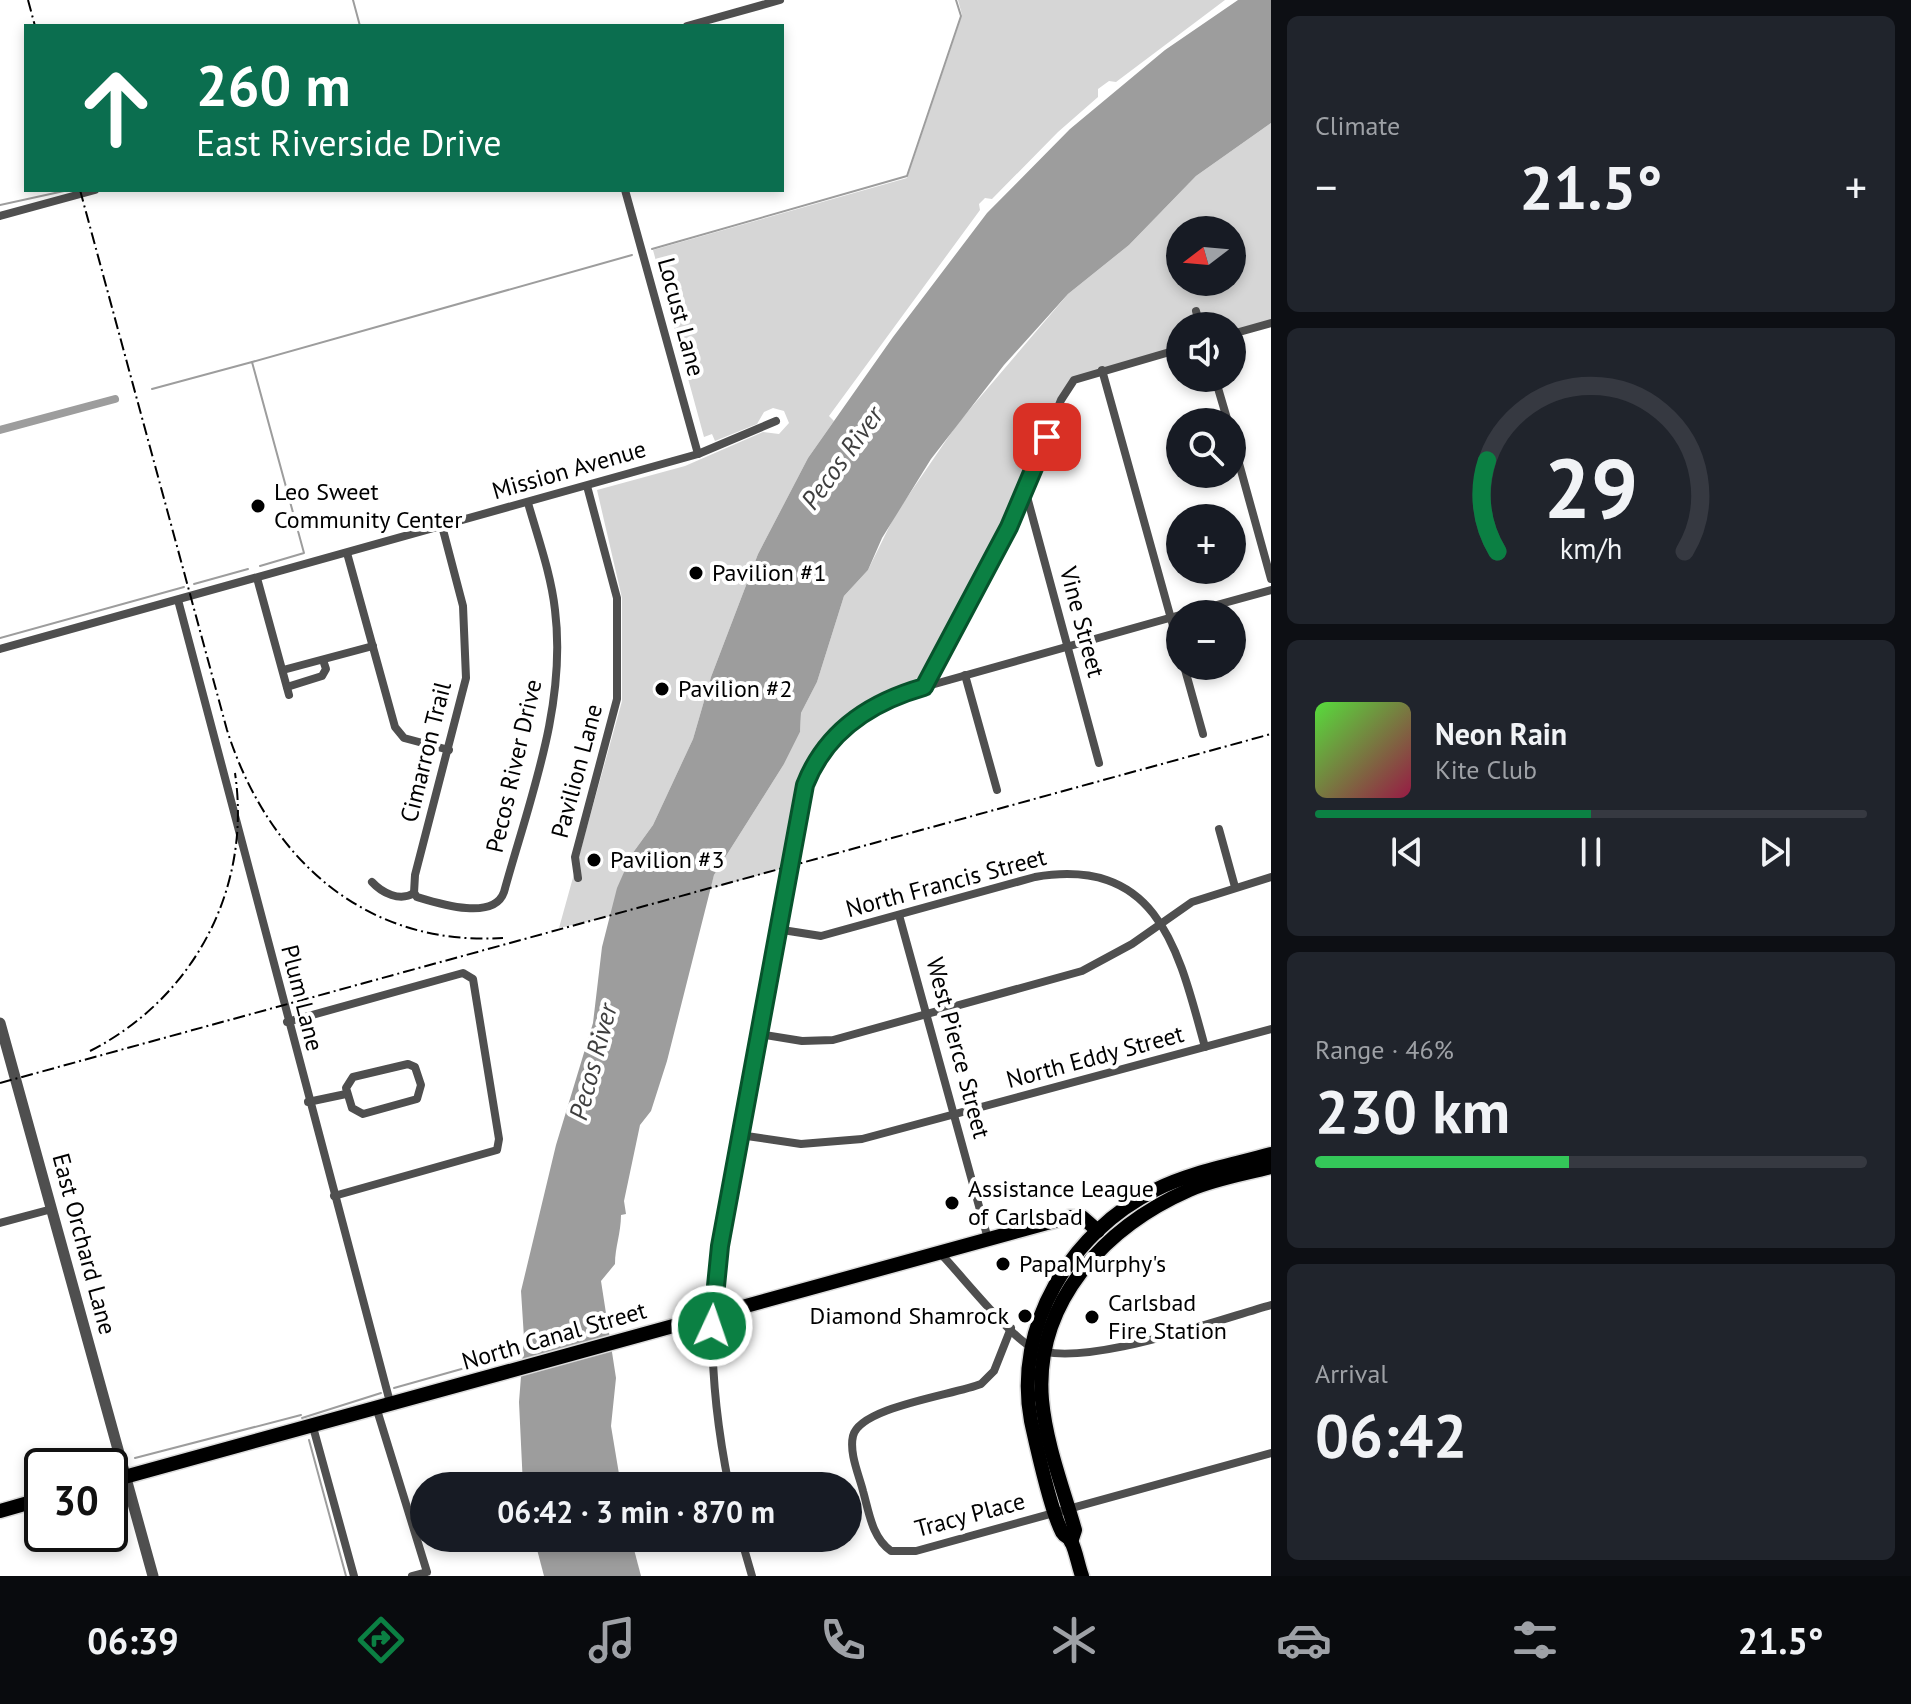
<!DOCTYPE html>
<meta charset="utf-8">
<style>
:root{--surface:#171b24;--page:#20242c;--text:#f1f3f6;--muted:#9ea1a6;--line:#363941;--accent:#0b8043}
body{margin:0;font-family:"PT Sans",sans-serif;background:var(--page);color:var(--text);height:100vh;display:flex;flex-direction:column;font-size:30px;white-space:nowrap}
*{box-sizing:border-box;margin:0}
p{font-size:26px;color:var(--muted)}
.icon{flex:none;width:44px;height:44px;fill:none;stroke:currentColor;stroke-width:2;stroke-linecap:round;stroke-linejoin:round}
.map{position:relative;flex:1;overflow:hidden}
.side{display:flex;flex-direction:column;gap:16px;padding:16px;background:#0d0f14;width:640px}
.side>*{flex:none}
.guide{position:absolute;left:24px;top:24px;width:760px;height:168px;border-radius:0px;box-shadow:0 4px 12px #0003;background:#0b6e4f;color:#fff;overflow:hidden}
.needle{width:52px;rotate:254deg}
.tools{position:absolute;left:1166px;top:216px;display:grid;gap:16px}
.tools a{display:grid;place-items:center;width:80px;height:80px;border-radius:50%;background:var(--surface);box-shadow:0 4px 12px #0003;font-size:40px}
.speed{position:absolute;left:24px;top:1448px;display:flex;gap:16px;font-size:40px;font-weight:700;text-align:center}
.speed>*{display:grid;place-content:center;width:104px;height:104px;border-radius:50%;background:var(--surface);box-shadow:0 4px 12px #0003;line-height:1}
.speed .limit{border:4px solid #111;border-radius:12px;background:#fff;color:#111}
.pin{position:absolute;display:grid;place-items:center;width:68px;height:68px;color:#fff;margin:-34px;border-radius:16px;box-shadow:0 4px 12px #0006}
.me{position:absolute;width:88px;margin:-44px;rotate:3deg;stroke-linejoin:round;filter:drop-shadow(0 0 6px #0008)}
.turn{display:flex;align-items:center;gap:28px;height:168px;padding:0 40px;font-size:36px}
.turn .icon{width:104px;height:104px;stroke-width:2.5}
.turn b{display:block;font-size:56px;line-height:68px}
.big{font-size:60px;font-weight:600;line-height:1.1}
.side .tile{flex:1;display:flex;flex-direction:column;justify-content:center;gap:12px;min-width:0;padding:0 28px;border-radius:12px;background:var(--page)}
.side .dial{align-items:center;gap:0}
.dial svg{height:208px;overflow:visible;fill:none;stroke:var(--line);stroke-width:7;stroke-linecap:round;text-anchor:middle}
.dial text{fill:var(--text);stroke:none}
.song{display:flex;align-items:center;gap:24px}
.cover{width:96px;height:96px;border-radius:12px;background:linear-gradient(135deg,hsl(110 70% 55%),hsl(340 70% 35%))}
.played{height:8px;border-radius:4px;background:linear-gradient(90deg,var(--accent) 50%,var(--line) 50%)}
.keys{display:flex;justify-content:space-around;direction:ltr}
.heat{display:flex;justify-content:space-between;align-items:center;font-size:44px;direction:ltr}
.charge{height:12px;border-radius:6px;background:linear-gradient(90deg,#34c759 46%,var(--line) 0)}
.trip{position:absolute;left:410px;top:1472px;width:452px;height:80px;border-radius:40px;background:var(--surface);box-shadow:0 4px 12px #0003;font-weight:600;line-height:80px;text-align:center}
.tabs{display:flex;height:128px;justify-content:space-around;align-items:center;background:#090b0e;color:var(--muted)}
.tabs .icon{width:56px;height:56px}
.tabs .on{color:var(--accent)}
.tabs b{font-size:36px;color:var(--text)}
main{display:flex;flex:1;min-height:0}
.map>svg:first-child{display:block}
.green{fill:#d6d6d6;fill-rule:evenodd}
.water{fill:#9d9d9d}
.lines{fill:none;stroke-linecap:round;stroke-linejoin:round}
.stream{stroke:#9d9d9d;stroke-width:2}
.canal{stroke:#9d9d9d;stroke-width:8}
.primary-casing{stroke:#dbdbdb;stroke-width:17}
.trunk-casing{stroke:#dbdbdb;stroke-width:17}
.minor{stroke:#4f4f4f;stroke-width:8}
.tertiary{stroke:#4f4f4f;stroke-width:11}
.primary{stroke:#000;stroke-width:14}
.trunk{stroke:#000;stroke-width:14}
.rail{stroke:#000;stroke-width:2;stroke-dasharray:12 4 2 4;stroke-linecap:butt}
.route-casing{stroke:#07532c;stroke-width:20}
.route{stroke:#0b8043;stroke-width:14}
.poi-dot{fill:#000;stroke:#fff;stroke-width:3}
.labels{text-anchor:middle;stroke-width:8;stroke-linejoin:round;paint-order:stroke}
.street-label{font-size:24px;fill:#000;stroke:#fff}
.poi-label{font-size:24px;fill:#000;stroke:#fff;text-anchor:start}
.water-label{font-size:26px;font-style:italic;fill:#3e3e3e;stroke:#fff}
</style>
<main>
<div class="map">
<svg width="1271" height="1576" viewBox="0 0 1271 1576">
<rect width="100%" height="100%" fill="#fff"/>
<g class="green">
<path d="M958 0H1225L1116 82 1109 81 1098 89V97L1058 132 992 199 985 198 979 204 980 210 829 416 834 421 808 458 758 554 711 677 693 739 653 825 632 854 611 916 559 928 622 701V598L597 490 685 466 763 432 779 434 789 423 784 411 773 408 764 412 757 424 715 441 712 434 704 437 653 250 907 178 962 15Z"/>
<path d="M1271 123V323L1232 334V326H1180V349L1074 380 1026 492 924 687 858 715 809 775 788 867 710 889 714 875 784 764 800 732 801 713 817 682 844 596 868 570 895 515 958 423 1068 294 1129 245 1196 176ZM1180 230H1232V282H1180Z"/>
</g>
<g class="water">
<path d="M1238 0H1271V123L1196 176 1129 245 1068 294 1004 365 931 459 882 538 868 570 844 596 817 682 801 713 800 732 784 764 714 875 667 1061 651 1111 640 1125 624 1201 626 1214 621 1215C621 1233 615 1247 615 1264L601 1281 616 1378 611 1426 621 1486H523L519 1402 524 1338 521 1291 556 1145 593 1023 602 947 617 888 632 854 653 825 693 739 711 677 758 554 808 458 893 337 987 213 1070 129 1165 50Z"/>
<path d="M534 1538H631L641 1576H544Z"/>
</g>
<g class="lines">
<g class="stream">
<path d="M353 0 360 26"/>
<path d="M0 205 64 191"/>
<path d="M652 249 907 176 961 16 956 0"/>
<path d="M252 362 632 255"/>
<path d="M152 389 252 362 304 553 260 566"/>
<path d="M194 584 248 569"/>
<path d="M0 638 184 587"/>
<path d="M394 1388 497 1359"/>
<path d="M302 1418 381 1393"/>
<path d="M309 1440 346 1576"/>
<path d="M135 1458 301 1415"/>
</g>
<path class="canal" d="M0 430 115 399"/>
<g class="primary-casing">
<g id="primary">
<path d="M110 1481 1069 1217H1082L1098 1231"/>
<path d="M0 1511 42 1499"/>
</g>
</g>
<g class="trunk-casing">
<g id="trunk">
<path d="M1071 1542 1075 1530C1063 1488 1046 1444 1042 1400 1034 1302 1105 1227 1189 1190 1214 1179 1244 1174 1271 1167"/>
<path d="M1082 1576C1078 1565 1076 1551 1071 1541 1067 1535 1066 1538 1062 1532 1050 1509 1037 1448 1031 1421 1013 1326 1071 1232 1155 1190 1191 1172 1232 1165 1271 1154"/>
</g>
</g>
<g class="minor">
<path d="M687 26 780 0"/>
<path d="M625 190 698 454"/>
<path d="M0 216 95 190"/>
<path d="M1196 311 1200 326"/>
<path d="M1232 334 1271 323"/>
<path d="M1102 370 1180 651"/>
<path d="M1215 378 1228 422"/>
<path d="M1232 438 1271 579"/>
<path d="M1026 493 1099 763"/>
<path d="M347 553 395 727 404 738 449 750"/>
<path d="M257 578 289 695"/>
<path d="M178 600 391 1406"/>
<path d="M1184 614 1271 590"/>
<path d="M0 649 698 454 776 421"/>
<path d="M1184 666 1203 734"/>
<path d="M283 670 373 646"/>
<path d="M965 675 997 790"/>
<path d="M287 687 322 676 326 669 323 660"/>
<path d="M924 687 1180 615"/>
<path d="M1219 829 1235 887"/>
<path d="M578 878 575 857 617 699V598L587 486"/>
<path d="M372 882C382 893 400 902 414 893"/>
<path d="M414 893 417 897C440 904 494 921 504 892 529 801 567 706 555 610 551 574 538 538 528 503"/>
<path d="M414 893 415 875 466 678 463 606 442 526"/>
<path d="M899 915 988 1239"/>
<path d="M776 929 821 936 1035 877C1160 856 1179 953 1205 1047"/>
<path d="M287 1022 463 973 473 979 499 1139 497 1150 334 1196"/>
<path d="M759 1034 802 1041 833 1040 1082 971 1132 944 1192 902 1271 877"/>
<path d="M408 1064 415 1067 421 1085 417 1099 363 1114 352 1108 346 1088 353 1077Z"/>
<path d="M308 1102 346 1094"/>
<path d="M740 1135 801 1144 862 1139 1271 1029"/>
<path d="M0 1223 52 1209"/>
<path d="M941 1254C961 1275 1008 1334 1031 1347 1075 1372 1220 1319 1271 1305"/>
<path d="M1011 1328 994 1371 981 1384C953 1395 860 1407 853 1436 849 1453 859 1475 863 1491 869 1512 872 1538 891 1551H916L1271 1453"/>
<path d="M377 1410 427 1572 412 1576"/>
<path d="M313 1427 354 1576"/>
<path d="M729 1486C715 1417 708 1346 715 1276 735 1151 758 1025 782 900 790 857 792 803 815 765 840 722 877 699 924 687L1009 527 1061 400 1074 380 1180 349"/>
<path d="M741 1538 752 1576"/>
</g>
<path class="tertiary" d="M0 1023 153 1576"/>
<use href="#primary" class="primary"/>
<use href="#trunk" class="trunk"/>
<g class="rail">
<path d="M28 0 35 26"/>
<path d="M80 190 227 730C267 856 363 947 503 938"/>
<path d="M90 1051C194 998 252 888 235 773"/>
<path d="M0 1083 1271 734"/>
</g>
</g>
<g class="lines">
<g class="route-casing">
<path id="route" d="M712 1326 720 1246 805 785C826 731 871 702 924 687L1009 527 1047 437"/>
</g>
<use href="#route" class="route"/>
</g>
<g class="poi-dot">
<circle cx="258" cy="506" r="8"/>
<circle cx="696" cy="573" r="8"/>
<circle cx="662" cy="689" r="8"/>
<circle cx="594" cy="860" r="8"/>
<circle cx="952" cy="1203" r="8"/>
<circle cx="1003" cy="1264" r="8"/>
<circle cx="1025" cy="1316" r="8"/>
<circle cx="1092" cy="1317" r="8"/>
</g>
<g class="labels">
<g class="street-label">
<text transform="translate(681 317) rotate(75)" y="8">Locust Lane</text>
<text transform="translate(569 470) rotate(-16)" y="8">Mission Avenue</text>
<text transform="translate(1082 622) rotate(75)" y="8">Vine Street</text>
<text transform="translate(426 752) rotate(-76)" y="8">Cimarron Trail</text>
<text transform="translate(514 766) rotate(-77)" y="8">Pecos River Drive</text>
<text transform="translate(577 771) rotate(-75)" y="8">Pavilion Lane</text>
<text transform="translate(946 883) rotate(-15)" y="8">North Francis Street</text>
<text transform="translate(302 998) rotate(76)" y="8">Plum Lane</text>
<text transform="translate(958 1048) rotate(75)" y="8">West Pierce Street</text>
<text transform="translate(1095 1057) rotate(-15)" y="8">North Eddy Street</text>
<text transform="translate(84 1244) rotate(75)" y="8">East Orchard Lane</text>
<text transform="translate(554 1336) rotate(-16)" y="8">North Canal Street</text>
<text transform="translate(970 1515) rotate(-15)" y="8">Tracy Place</text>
</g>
<g class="poi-label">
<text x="274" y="500">Leo Sweet<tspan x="274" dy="28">Community Center</tspan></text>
<text x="712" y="581">Pavilion #1</text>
<text x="678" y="697">Pavilion #2</text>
<text x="610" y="868">Pavilion #3</text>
<text x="968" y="1197">Assistance League<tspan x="968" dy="28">of Carlsbad</tspan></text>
<text x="1019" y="1272">Papa Murphy's</text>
<text x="1108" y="1311">Carlsbad<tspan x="1108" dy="28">Fire Station</tspan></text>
<text x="1009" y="1324" text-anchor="end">Diamond Shamrock</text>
</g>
<g class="water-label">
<text transform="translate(842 458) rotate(-54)" y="9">Pecos River</text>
<text transform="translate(593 1062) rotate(-75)" y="9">Pecos River</text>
</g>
</g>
</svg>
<div class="tools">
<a><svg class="needle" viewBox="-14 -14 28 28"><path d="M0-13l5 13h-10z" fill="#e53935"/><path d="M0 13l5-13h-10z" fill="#9ea1a6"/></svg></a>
<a><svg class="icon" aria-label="sound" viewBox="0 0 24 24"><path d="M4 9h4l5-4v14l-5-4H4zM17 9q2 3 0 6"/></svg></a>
<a><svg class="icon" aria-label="search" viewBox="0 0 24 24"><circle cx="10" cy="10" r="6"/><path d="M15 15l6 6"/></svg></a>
<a>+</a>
<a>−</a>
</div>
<div class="speed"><div class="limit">30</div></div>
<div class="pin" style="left:1047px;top:437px;background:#d93025"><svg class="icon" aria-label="arrive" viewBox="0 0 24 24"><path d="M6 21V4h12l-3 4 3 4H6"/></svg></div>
<svg class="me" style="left:712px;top:1326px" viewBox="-20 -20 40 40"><circle r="17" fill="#0b8043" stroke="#fff" stroke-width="3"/><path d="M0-11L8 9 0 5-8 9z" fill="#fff"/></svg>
<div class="trip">06:42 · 3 min · 870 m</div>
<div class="guide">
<div class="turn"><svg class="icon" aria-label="ahead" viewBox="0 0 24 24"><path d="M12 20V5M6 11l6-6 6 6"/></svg><div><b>260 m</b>East Riverside Drive</div></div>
</div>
</div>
<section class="side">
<div class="tile"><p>Climate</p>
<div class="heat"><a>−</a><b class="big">21.5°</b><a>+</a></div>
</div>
<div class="tile dial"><svg viewBox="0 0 100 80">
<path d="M14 69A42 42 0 1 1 86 69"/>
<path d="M14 69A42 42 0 0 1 10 34" stroke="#0b8043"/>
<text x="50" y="56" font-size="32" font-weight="700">29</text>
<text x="50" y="72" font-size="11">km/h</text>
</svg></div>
<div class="tile">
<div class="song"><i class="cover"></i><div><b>Neon Rain</b><p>Kite Club</p></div></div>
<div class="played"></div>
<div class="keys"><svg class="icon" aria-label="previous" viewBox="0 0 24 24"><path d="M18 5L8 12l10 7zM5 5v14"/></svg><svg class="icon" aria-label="pause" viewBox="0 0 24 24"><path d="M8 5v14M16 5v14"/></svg><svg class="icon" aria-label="next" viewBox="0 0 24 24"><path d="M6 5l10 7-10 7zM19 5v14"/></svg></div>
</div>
<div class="tile"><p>Range · 46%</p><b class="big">230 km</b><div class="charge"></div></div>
<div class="tile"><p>Arrival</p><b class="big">06:42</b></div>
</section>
</main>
<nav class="tabs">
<b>06:39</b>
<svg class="icon on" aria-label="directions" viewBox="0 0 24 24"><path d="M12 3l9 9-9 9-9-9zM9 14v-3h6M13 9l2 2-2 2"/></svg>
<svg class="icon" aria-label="music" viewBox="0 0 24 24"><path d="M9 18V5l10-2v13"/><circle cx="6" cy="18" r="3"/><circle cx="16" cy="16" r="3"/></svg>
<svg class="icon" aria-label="phone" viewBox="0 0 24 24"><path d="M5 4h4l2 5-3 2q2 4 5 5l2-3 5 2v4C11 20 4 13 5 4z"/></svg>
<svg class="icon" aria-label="climate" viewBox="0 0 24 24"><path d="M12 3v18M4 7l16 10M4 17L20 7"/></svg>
<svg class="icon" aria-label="car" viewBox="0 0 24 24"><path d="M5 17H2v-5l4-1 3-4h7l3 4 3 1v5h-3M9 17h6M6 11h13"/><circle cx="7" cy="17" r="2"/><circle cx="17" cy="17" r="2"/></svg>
<svg class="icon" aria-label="filters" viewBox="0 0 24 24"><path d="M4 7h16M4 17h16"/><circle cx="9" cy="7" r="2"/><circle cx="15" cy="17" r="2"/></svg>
<b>21.5°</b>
</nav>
